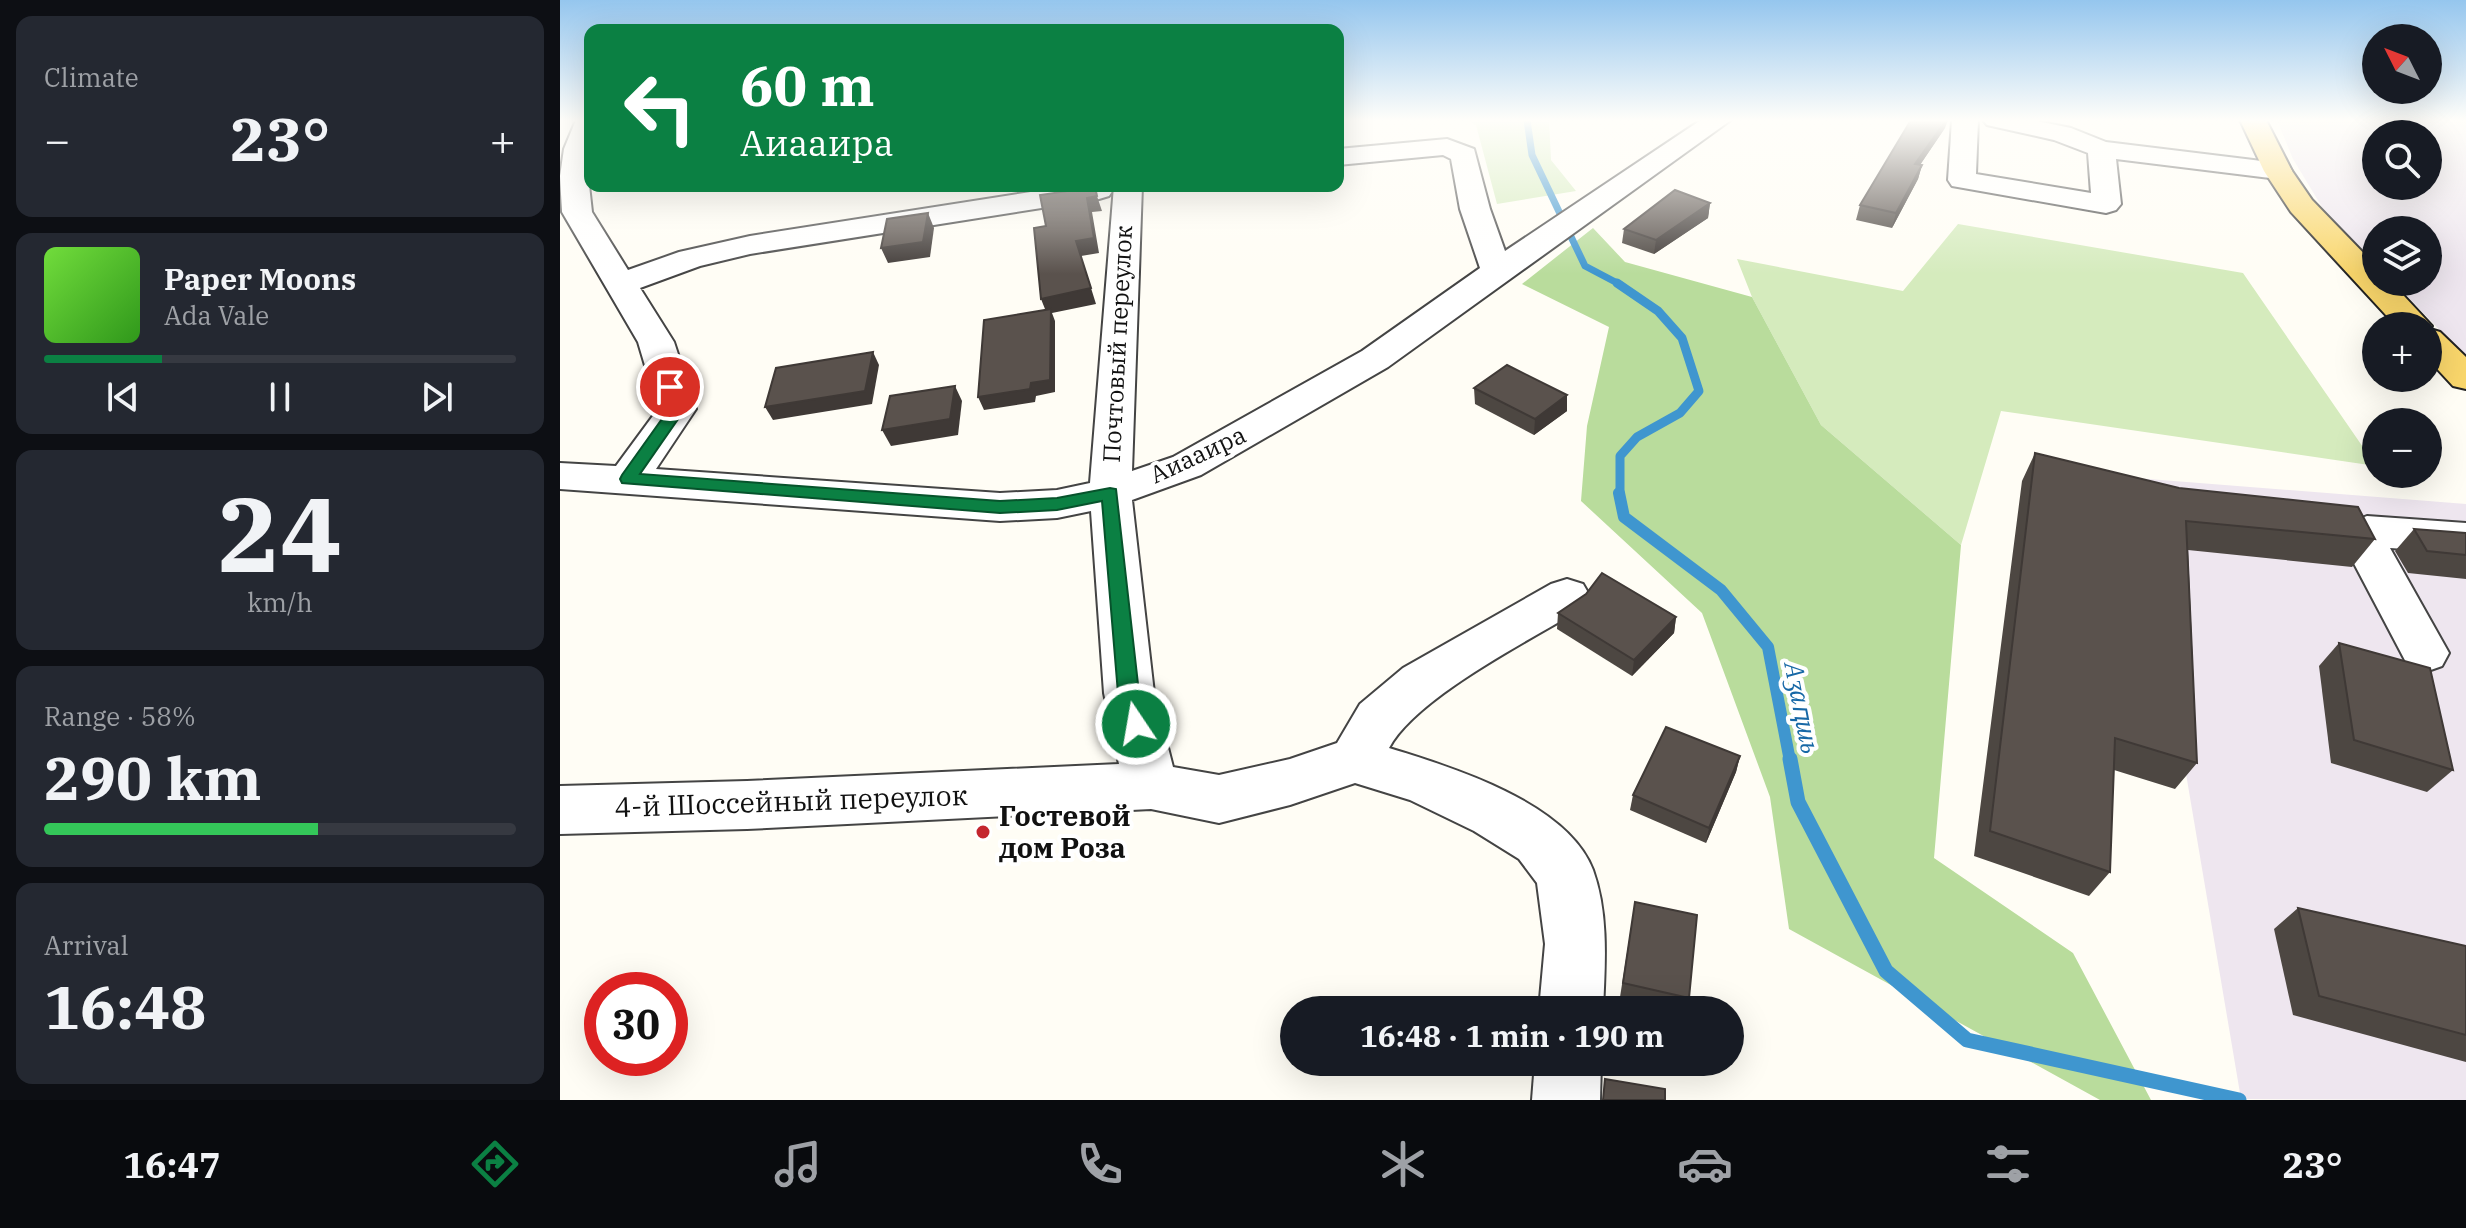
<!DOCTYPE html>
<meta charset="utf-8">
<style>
:root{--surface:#171b24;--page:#242831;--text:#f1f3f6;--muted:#9ea1a6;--line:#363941;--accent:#0b8043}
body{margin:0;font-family:"IBM Plex Serif",serif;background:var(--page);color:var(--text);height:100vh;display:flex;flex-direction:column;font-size:30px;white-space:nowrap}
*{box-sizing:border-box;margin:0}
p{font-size:26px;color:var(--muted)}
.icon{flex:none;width:44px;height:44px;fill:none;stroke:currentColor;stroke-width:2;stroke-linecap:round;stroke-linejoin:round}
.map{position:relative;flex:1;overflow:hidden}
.side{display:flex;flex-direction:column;gap:16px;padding:16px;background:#0d0f14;width:560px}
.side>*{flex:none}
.banner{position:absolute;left:24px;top:24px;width:760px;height:168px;border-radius:16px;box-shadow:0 8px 32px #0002;background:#0b8043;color:#fff;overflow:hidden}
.needle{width:52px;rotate:312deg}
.buttons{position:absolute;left:1802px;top:24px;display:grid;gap:16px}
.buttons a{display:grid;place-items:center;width:80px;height:80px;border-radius:50%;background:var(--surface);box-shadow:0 8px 32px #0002;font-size:40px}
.speed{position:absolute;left:24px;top:972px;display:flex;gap:16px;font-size:40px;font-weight:700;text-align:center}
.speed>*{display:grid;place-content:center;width:104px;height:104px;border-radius:50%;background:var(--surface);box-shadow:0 8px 32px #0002;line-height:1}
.speed .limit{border:12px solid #d22;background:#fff;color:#111}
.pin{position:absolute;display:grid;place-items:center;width:68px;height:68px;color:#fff;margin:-34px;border:4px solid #fff;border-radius:50%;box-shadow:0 2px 8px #0007}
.me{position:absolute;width:88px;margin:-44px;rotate:348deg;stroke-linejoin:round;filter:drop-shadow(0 0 6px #0008)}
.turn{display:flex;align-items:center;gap:28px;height:168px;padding:0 24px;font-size:36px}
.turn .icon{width:104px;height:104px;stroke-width:2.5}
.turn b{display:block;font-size:56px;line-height:68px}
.big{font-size:60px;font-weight:700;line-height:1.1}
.side .widget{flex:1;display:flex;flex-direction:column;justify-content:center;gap:12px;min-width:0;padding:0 28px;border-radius:16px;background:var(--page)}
.side .dial{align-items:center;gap:0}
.dial b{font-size:104px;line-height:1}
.song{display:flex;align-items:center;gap:24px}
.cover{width:96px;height:96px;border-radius:12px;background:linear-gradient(135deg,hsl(100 70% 55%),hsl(110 70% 35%))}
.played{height:8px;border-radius:4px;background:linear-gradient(90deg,var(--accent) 25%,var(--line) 25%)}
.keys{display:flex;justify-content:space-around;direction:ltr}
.heat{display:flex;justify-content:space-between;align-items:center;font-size:44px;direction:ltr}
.charge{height:12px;border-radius:6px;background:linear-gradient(90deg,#34c759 58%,var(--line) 0)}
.trip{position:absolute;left:720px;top:996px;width:464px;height:80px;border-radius:40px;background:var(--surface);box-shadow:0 8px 32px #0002;font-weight:700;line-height:80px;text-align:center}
.tab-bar{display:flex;height:128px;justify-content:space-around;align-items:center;background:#090b0e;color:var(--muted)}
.tab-bar .icon{width:56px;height:56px}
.tab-bar .current{color:var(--accent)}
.tab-bar b{font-size:36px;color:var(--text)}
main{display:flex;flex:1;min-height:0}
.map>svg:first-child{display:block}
.industrial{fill:#eee6ef;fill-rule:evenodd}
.green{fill:#d5ebbd}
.forest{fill:#b9dc9c}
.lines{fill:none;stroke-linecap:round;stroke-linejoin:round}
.stream-far3{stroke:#3f96cf;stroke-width:7}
.stream-far2{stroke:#3f96cf;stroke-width:9}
.stream-far1{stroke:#3f96cf;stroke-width:12}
.stream{stroke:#3f96cf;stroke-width:15}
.minor-casing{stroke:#444;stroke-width:4}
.major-casing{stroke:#222;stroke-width:4}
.minor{fill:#fff;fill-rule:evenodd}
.major{fill:#f9d66b;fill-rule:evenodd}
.wall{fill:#4d4742}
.shaded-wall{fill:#3f3936}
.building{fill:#5a524d;stroke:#3f3936;stroke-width:2}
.route{fill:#0b8043;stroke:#07532c;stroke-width:2}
.poi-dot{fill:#c4262e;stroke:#fff;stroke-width:3}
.labels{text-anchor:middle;stroke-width:8;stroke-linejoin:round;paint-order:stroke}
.street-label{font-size:24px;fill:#111;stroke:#fff}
.water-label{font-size:26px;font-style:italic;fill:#1768a6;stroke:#fff}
.near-street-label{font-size:28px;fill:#111;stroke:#fff}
.near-poi-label{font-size:28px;font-weight:bold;fill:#111;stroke:#fff;text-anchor:start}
</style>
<main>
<section class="side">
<div class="widget"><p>Climate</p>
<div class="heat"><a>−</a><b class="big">23°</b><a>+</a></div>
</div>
<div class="widget">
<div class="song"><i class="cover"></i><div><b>Paper Moons</b><p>Ada Vale</p></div></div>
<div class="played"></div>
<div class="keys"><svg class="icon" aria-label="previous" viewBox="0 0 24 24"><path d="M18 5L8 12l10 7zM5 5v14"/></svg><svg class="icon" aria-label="pause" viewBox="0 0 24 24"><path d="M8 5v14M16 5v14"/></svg><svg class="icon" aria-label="next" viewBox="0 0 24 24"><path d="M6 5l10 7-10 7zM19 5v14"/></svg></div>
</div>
<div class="widget dial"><b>24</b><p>km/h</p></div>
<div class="widget"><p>Range · 58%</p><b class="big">290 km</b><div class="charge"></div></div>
<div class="widget"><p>Arrival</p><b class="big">16:48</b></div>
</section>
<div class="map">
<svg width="1906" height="1100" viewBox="0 0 1906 1100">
<rect width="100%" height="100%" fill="#fffdf5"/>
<g class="industrial">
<path d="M1717 120H1906V358L1834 282H1868V230H1816V264L1762 207 1733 159ZM1816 134H1868V186H1816Z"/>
<path d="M1576 478 1906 504V1100L1681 1099Z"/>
</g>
<g class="green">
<path d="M907 120H989L991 160 1016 191 937 204 916 125Z"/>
<path d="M1398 224 1683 273 1816 466 1441 411 1401 545 1261 425 1192 297 1177 259 1343 291Z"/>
</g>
<path class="forest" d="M1033 228 1065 262 1192 297 1261 425 1401 545 1374 858 1513 953 1591 1100H1540L1229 929 1210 797 1142 613 1021 501 1027 426 1049 327 962 284Z"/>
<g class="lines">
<path class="stream-far3" d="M967 120 972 155 1025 266 1061 285"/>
<path class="stream-far2" d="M1057 283 1098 311 1122 338 1139 391 1120 413 1077 437 1060 456V495"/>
<path class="stream-far1" d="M1059 493 1064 517 1161 590 1208 647 1230 761"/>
<path class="stream" d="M1230 759 1238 802 1326 971 1407 1040 1679 1100"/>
<g class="minor-casing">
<g id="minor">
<path d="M16 120H30L28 176 32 212 68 270 119 252 190 236 509 186H551L553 190 549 196 539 199 190 254 140 266 80 288 114 342 136 409 96 469 440 493 497 490 530 483 554 186H582L572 471 613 457 802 351 920 268 900 209 891 159 883 155 778 165V149L887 139 914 149 930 209 945 251 1141 120H1171L828 367 641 475 572 500 594 693 613 767 659 775 730 759 777 743 800 704 843 668 991 584 1007 579 1023 584 1030 596 1023 608C972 639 856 697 829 748 892 767 1008 803 1033 870 1049 914 1045 965 1043 1010H979L985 944 977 883 959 859 914 831 850 800 795 783 730 805 659 823 591 809 187 829 0 834V786L187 781 559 764 544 693 531 511 497 518 440 521 0 489V463L56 466 98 409 78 342 2 212 0 176 4 149Z"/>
<path d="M1392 120H1418L1416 174 1531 193 1528 153 1494 140 1427 125 1423 120H1472L1511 128 1546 142 1718 163 1728 165 1732 171 1728 177 1718 179 1556 159 1561 204 1556 210 1546 213 1392 186 1388 180Z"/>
<path d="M1807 516 1906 523V553L1830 548 1889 653 1882 666 1865 672 1848 666 1779 535 1786 524Z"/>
<path d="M975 1062H1041L1040 1100H972Z"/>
</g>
</g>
<g class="major-casing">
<path id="major" d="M1680 120H1706L1732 171 1752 200 1816 266V282H1831L1872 326 1870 329 1880 332 1906 357V389L1893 386 1868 359V326H1836L1731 212 1704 171Z"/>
</g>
<use href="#minor" class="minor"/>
<use href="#major" class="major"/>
</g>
<g class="wall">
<path d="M1385 128 1360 165H1362L1358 179 1332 228 1296 220 1300 205Z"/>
<path d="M1150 203 1148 218 1094 254 1062 243 1064 229Z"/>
<path d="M914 388 1007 411 974 435 915 404Z"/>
<path d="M1475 453 1815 539 1792 567 1628 550 1637 763 1615 789 1554 770 1550 872 1529 896 1414 856 1462 481Z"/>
<path d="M1854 529 1906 533V579L1848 573 1835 551Z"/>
<path d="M998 613 1116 617 1114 633 1072 676 997 629Z"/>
<path d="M1779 643 1893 770 1867 792 1771 763 1759 666Z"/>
<path d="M1180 756 1176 772 1146 843 1070 810 1073 795Z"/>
<path d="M1075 902 1129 998 1125 1010H1120L1060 997Z"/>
<path d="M1738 908 1906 946V1062L1733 1015 1714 929Z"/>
</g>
<g class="shaded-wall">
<path d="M1386 120H1388L1385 128 1351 178 1355 164Z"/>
<path d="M1362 165 1358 179 1332 228 1336 213Z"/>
<path d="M537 196 542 211 532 212 539 253 521 256 536 304 492 313 495 321V392L476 396 475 402 424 410 418 397 471 383 487 314 481 299 516 241 527 198Z"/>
<path d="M1150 203 1148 218 1094 254 1096 240Z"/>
<path d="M368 213 374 228 370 257 328 263 321 248Z"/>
<path d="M313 352 319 365 312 404 213 420 205 407Z"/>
<path d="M395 386 402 401 398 435 331 446 322 430Z"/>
<path d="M1007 395V411L974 435 975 419Z"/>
<path d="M1116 617 1114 633 1072 676 1074 660Z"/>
<path d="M1180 756 1176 772 1146 843 1149 828Z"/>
</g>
<g class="building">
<path d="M1351 120H1386L1355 164 1362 165 1336 213 1300 205Z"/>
<path d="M535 187 537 196 527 198 534 238 516 241 531 288 481 299 474 228 486 226 480 195Z"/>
<path d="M1115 190 1150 203 1096 240 1064 229Z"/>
<path d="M368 213 363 242 321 248 327 219Z"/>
<path d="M491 309 490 380 471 383 470 389 418 397 424 320Z"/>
<path d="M313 352 305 391 205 407 216 368Z"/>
<path d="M947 365 1007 395 975 419 914 388Z"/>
<path d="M395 386 390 419 322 430 330 396Z"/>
<path d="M1475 453 1619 488 1798 507 1815 539 1626 521 1637 763 1555 738 1550 872 1430 831Z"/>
<path d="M1854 529 1906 533V555L1867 551Z"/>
<path d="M1042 573 1116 617 1074 660 998 613 1026 594Z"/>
<path d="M1779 643 1870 668 1893 770 1794 740Z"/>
<path d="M1106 727 1180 756 1149 828 1073 795Z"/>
<path d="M1075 902 1137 915 1129 998 1063 983Z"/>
<path d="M1738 908 1906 946V1035L1759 996Z"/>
<path d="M1045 1079 1105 1089V1100H1043Z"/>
</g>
<linearGradient id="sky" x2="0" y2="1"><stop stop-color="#95c6ee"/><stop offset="0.44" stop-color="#fffefa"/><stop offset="1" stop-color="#fffefa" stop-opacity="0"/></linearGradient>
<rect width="1906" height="274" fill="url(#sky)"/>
<path class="route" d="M110 382 118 387 125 409 80 474 440 501 497 498 550 488 556 489 579 693 587 724 584 730 576 733 568 730 558 693 542 501 497 510 440 513 62 483 60 479 62 475 109 409 102 387Z"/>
<circle class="poi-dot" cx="423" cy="832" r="8"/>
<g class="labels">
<g class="street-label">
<text transform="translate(558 344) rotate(-87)" y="8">Почтовый переулок</text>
<text transform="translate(638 455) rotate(-25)" y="8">Аиааира</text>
</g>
<g class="water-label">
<text transform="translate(1242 708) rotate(79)" y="9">Аӡаԥшь</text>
</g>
<g class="near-street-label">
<text transform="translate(231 801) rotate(-2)" y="10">4-й Шоссейный переулок</text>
</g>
<g class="near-poi-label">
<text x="439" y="826">Гостевой<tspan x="439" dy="32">дом Роза</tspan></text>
</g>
</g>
</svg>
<div class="buttons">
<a><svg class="needle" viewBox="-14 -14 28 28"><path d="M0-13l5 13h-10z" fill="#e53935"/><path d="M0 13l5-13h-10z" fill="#9ea1a6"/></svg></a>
<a><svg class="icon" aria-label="search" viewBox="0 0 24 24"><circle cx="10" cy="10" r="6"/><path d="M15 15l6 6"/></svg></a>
<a><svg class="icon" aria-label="layers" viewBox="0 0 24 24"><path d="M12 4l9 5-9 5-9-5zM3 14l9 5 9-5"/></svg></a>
<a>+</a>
<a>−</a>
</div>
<div class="speed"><div class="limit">30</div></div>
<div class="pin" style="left:110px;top:387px;background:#d93025"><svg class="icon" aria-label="arrive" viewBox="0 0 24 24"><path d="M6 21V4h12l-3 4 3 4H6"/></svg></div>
<svg class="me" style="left:576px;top:724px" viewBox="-20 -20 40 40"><circle r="17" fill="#0b8043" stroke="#fff" stroke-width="3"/><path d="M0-11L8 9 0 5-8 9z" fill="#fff"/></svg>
<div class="trip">16:48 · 1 min · 190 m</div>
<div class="banner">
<div class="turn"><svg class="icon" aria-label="left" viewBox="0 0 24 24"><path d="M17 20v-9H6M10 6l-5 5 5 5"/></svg><div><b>60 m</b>Аиааира</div></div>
</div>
</div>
</main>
<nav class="tab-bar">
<b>16:47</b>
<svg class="icon current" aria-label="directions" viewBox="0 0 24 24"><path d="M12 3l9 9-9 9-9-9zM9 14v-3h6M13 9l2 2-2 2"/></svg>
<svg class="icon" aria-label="music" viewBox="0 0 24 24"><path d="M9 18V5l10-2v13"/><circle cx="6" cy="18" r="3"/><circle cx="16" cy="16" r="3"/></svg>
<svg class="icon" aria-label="phone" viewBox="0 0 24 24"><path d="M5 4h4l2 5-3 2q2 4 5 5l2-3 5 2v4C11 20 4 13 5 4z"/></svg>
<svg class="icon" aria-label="climate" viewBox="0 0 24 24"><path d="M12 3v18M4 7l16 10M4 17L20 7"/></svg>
<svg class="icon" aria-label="car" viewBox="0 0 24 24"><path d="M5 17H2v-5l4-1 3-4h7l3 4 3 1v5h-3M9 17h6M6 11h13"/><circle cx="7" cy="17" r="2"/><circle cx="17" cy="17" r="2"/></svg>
<svg class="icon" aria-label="filters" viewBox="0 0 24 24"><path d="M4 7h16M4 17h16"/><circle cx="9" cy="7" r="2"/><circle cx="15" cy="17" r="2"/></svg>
<b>23°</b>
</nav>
